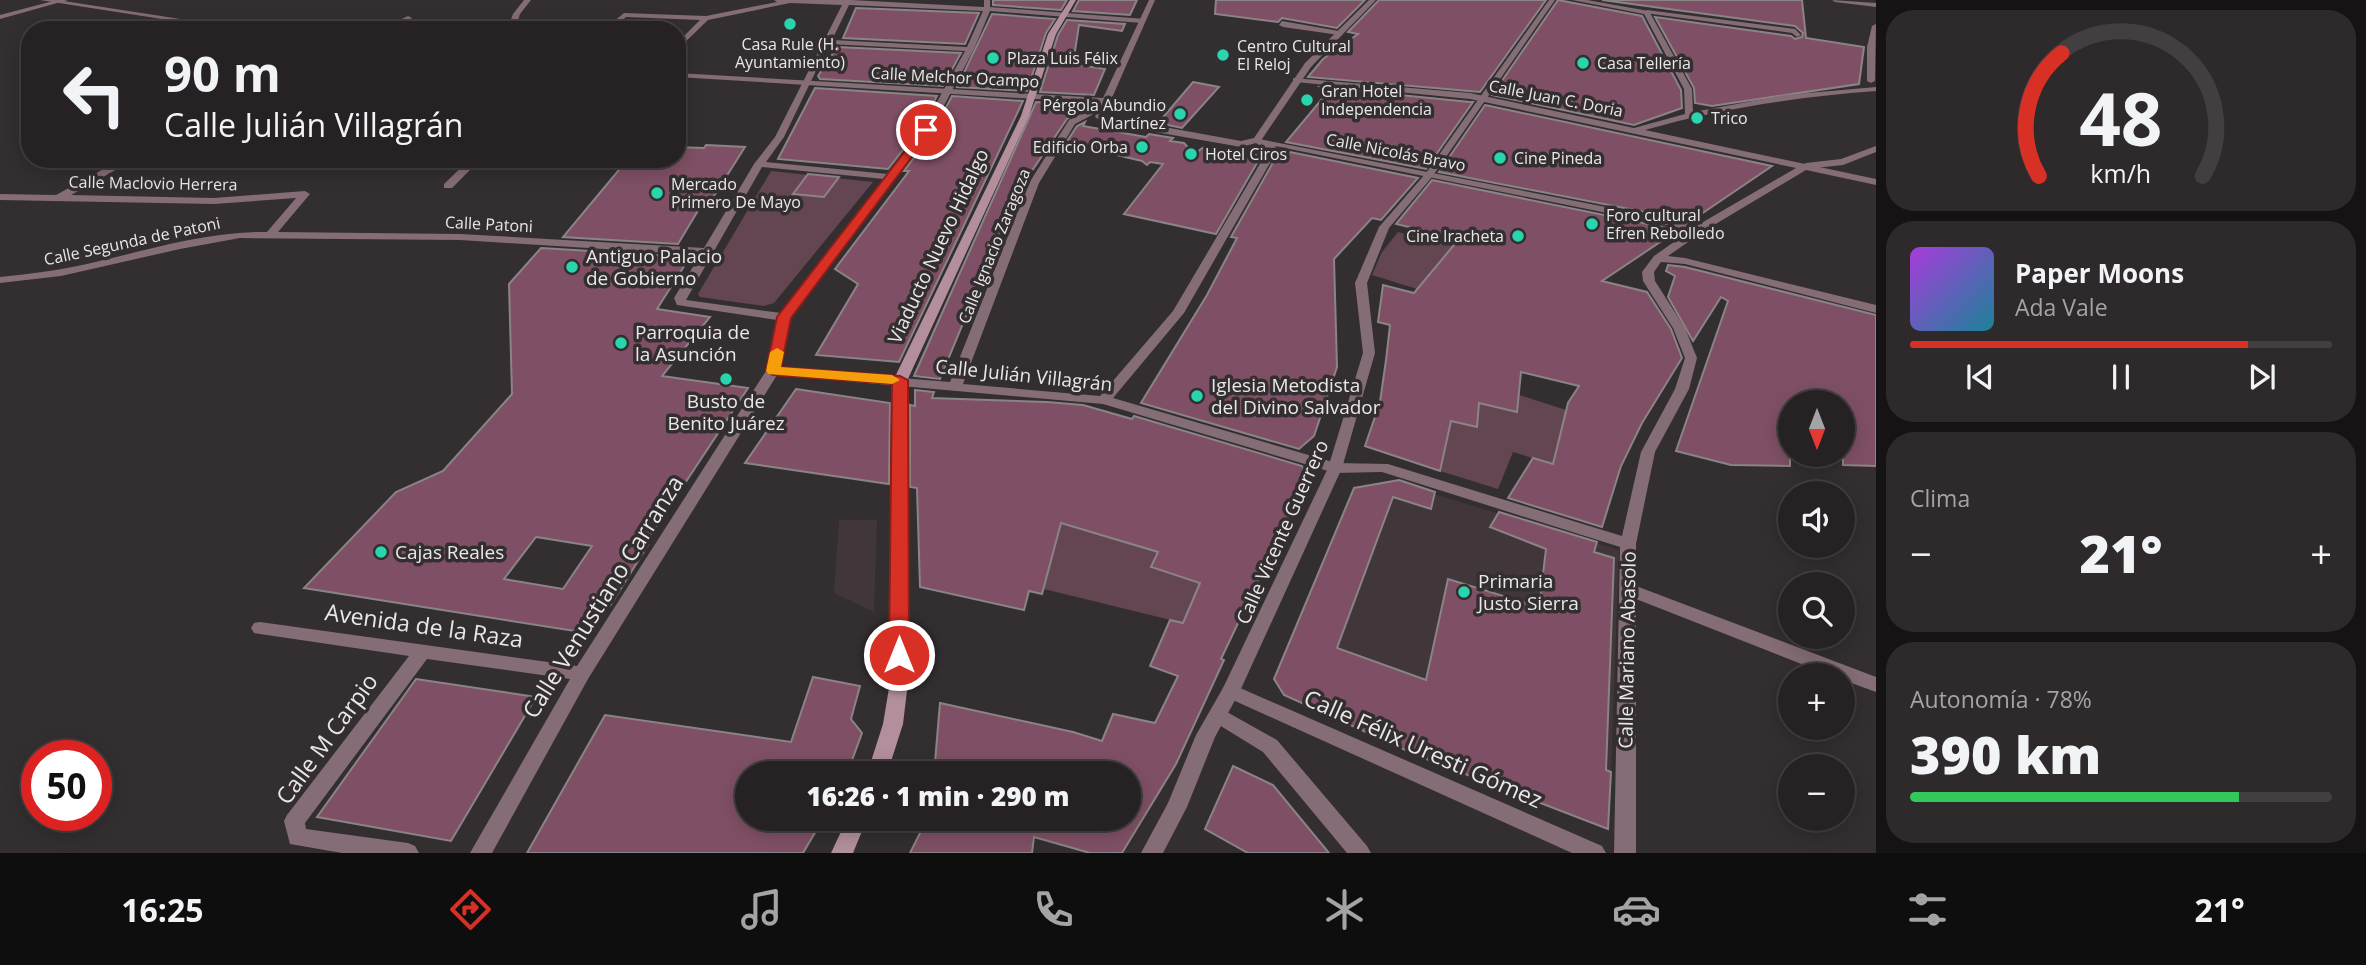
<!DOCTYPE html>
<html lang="es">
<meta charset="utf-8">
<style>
:root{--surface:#262224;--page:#2e2a2c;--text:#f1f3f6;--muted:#a4a4a6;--line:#423f41;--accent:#d93025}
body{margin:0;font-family:"Open Sans",sans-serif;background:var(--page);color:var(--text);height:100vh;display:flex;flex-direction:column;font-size:26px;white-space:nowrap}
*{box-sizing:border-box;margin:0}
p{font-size:23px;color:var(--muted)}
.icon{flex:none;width:38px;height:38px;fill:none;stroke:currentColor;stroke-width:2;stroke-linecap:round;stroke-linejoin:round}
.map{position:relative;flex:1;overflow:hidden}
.details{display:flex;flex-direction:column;gap:10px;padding:10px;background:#151314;width:490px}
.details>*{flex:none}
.top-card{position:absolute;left:21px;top:21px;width:665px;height:147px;border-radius:28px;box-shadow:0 4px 18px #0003,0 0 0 2px var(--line);background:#262224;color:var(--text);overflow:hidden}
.needle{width:46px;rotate:180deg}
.buttons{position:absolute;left:1778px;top:390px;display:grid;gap:14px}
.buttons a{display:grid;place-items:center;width:77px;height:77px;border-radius:50%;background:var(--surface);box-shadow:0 4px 18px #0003,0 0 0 2px var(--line);font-size:35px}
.speed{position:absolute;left:21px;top:740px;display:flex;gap:14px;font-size:35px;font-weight:700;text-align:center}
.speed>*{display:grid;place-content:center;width:91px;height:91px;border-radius:50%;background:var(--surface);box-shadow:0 4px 18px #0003,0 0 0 2px var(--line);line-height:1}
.speed .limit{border:10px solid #d22;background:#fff;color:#111}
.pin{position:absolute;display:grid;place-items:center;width:60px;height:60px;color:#fff;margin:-30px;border:4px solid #fff;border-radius:50%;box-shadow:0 2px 7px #0007}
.me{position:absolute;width:77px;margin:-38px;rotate:0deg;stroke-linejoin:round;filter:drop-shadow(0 0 5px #0008)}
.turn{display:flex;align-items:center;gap:24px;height:147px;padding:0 28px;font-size:32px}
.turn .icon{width:91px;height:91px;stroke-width:2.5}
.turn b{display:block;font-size:49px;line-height:60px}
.big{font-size:52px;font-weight:800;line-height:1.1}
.details .tile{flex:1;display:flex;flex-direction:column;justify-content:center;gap:10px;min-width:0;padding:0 24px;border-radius:28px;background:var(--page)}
.details .dial{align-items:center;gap:0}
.dial svg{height:182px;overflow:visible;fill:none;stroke:var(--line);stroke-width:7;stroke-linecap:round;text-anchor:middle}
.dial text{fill:var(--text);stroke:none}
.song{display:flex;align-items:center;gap:21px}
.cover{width:84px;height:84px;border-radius:10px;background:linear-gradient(135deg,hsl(280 70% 55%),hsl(190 70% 35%))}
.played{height:7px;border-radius:4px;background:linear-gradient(90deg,var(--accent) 80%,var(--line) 80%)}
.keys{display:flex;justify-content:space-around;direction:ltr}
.heat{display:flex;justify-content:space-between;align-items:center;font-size:38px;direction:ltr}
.charge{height:10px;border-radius:5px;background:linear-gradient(90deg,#34c759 78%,var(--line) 0)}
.trip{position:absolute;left:735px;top:761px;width:406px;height:70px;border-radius:35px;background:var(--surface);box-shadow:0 4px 18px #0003,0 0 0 2px var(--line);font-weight:800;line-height:70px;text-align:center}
.dock{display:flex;height:112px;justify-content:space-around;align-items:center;background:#0f0e0e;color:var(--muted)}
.dock .icon{width:49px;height:49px}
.dock .on{color:var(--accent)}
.dock b{font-size:32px;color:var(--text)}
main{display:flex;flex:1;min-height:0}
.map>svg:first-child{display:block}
.built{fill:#41373b}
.green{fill:#644653}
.building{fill:#7f5065;stroke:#8a8486;stroke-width:2;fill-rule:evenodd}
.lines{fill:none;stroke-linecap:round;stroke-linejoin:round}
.pedestrian{fill:#846d76;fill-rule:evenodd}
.minor{fill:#846d76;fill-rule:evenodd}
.tertiary{fill:#846d76;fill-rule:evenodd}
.secondary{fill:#b38f9e;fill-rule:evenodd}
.route{fill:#d93025;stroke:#8d1f18;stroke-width:2}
.slow{fill:#f59e0b}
.poi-dot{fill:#29d5ac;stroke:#332e30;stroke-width:2.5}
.labels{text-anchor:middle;stroke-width:7;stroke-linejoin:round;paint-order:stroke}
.far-poi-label{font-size:16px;fill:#eae7e8;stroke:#332e30;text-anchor:start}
.far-street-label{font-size:16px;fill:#eae7e8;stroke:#332e30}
.street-label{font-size:19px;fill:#eae7e8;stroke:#332e30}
.poi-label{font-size:19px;fill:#eae7e8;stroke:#332e30;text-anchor:start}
.near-street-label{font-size:23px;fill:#eae7e8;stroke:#332e30}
</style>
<main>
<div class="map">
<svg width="1876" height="853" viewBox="0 0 1876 853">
<rect width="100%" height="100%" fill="#332e30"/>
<g class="built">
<path d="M1391 481 1619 550 1611 772 1406 697 1411 674 1295 633 1354 488Z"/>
<path d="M839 520H877L874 612 834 593Z"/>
</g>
<g class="green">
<path d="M771 171 873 182 774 303 764 306 700 297 698 294Z"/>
<path d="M1398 232 1453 246 1417 289 1372 275 1382 252Z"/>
<path d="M1519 395 1566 410 1574 471 1513 452 1498 489 1440 471 1451 421 1477 426 1479 403 1517 412Z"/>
<path d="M1061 523 1158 552 1152 568 1200 583 1183 623 1044 589Z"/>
</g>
<g class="building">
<path d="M993 0H1067L1061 10 993 5Z"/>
<path d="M1079 0H1137L1130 15 1073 11Z"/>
<path d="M1216 0H1365L1337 28 1282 18 1278 22 1215 14Z"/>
<path d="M1379 0H1546L1480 92 1308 77 1323 59 1358 34 1348 32Z"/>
<path d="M1558 0 1642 16 1681 90 1682 108 1634 125 1492 95Z"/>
<path d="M1602 0H1802L1806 38 1864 47 1859 84 1712 106 1695 103 1694 88 1655 17 1791 36 1795 39 1802 37 1803 33 1795 26Z"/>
<path d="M856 8 979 13 965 44 843 38Z"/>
<path d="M992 14 1055 19 1046 33 1027 91 957 87Z"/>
<path d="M1067 20 1125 24 1122 31 1079 25 1073 64 1105 69 1094 95 1040 92 1058 35Z"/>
<path d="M837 47 961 53 943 86 820 79 818 76Z"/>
<path d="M1193 82 1219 87 1182 128 1158 123Z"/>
<path d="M1320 87 1470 102H1473L1426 169 1286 142 1327 93Z"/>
<path d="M815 88 937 96 920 128 888 169 778 159Z"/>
<path d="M952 96 1023 101 899 362 816 355 858 284 835 269 909 171H904L933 132Z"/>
<path d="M1036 102 1091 105 1067 119 1017 193 940 379 914 376Z"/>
<path d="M1485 105 1772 166 1691 221 1439 172Z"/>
<path d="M1085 122 1083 126 1146 137 1149 134 1173 138 1170 141 1184 143 1194 154 1204 147 1261 156 1216 234 1124 214 1163 164 1150 162 1147 165 1142 161 1104 152 1064 146 1077 126Z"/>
<path d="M706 145 745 147 709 204H702L678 244 563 237 628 159H677V147L704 148Z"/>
<path d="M1280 150 1418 178 1381 220 1372 218 1334 259 1337 367 1314 436 1299 449 1141 403 1207 295 1237 238 1231 237Z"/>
<path d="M808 174 839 177 824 197 793 194Z"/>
<path d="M1432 180 1678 230 1602 281 1647 292 1671 329 1682 358 1642 423 1621 466 1602 527 1508 498 1533 458 1553 464 1568 403 1579 386 1521 372 1517 412 1479 403 1477 427 1451 421 1440 471 1365 446 1380 402 1386 360 1390 325 1378 322 1383 285 1414 293 1459 239 1396 224Z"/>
<path d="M541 248 690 257 657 309 710 317 662 376 748 388 644 545H648L610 606 605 605 587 633 304 588 396 492 443 471 512 394 509 284ZM536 537 592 546 563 589 504 579Z"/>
<path d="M1668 265 1685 267 1876 315V466L1843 465V402H1790V466L1731 465 1676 451 1728 301 1721 297 1693 341 1668 297 1675 276 1666 271Z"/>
<path d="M796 389 890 403 889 484 745 463Z"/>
<path d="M915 390 934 392 932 398 1047 402 1083 405 1132 419 1134 416 1302 466 1308 476 1221 659 1224 660 1176 764 1122 853H1090L1034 837 1032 853H910L927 819H1129V774H934L940 703 1073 732 1102 741 1113 714 1155 723 1178 676 1150 666 1170 620 1183 623 1200 583 1151 567 1158 552 1061 523 1042 594 1029 591 1024 610 920 587 917 488 910 487V405L915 406Z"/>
<path d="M1399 480 1435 492 1431 509 1393 497 1337 648 1426 680 1448 579 1539 607 1546 549 1490 527 1499 512 1597 542 1594 552 1614 558 1606 770 1611 772 1608 829 1421 757 1284 695 1274 679 1354 488Z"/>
<path d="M813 677 860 686 851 719 862 733 847 774H747V819H823L803 853H527L605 715 791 742Z"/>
<path d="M416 679 536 697 451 841 317 817Z"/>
<path d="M1233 766 1273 785 1329 853H1248L1205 829Z"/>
</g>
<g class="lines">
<g class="pedestrian">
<path d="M1647 10 1795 29 1801 35 1797 37 1792 33 1645 13Z"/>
<path d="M1876 24 1875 81 1871 83 1867 81V47L1872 26Z"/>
</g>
<g class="minor">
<path d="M57 0H68L0 19V15Z"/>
<path d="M524 0H531L520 14 515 30H507L513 14Z"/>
<path d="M774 0H851L984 7V0H990V7L1145 19 1142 23 990 11 974 49 931 130 790 317 780 368 950 382 1029 183 1069 120 1104 102 1108 105 1107 107 1075 124 1039 183 963 384 1100 396 1173 311 1268 150 1254 142V138L1698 225 1796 168 1470 99 1296 82H1293V78L1470 93 1634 128 1685 114 1684 89 1644 14 1572 0H1587L1649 11 1692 89 1693 112 1785 95 1876 87V91C1798 97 1721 108 1645 130L1876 179V185L1806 170 1704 231 1668 256 1685 258 1876 305V313L1685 264 1661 262 1654 272 1655 281 1685 328 1697 358 1689 389 1655 452 1636 544V586L1876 677V692L1843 680V676H1832L1636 599V853H1614L1620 547 1382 472 1335 473 1103 404 777 375 588 679 492 853H470L570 679 427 659 305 823 306 829 408 843 415 846 419 853H342L290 844 284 821 287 815 409 656 260 634 254 633 251 628 254 623 260 622 577 666 766 371 777 320 677 305 674 298 700 255 460 240 240 238 180 249 61 276 0 283V277C31 274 61 270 91 263 149 250 207 231 267 232L296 198 214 204 0 200V194L56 195 122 159H135L71 195 214 198 305 191 310 194 278 232 460 234 704 248 754 164 775 137 842 5 790 3 708 20 677 50V43L700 20 626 17 611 30H603L624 13 706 16 777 2ZM849 5 983 11 967 47 832 40ZM829 44 965 51 922 129 888 174 766 162 784 137ZM1275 146 1691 230 1654 256 1642 272 1643 281 1673 328 1685 358 1675 389 1641 452 1622 536 1388 464 1336 463 1113 398 1184 313 1278 149ZM762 167 884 179 781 313 686 300Z"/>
<path d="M1832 0 1876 3V7L1835 2Z"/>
<path d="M408 16 412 18 408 21 470 30C448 30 426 26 404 25 395 24 387 30 378 30Z"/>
<path d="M1282 21 1339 31 1343 33 1339 35 1283 27 1279 25Z"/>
<path d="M414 159H427L422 162Z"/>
<path d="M470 159H481L452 188H444V184Z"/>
<path d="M1231 684 1602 846 1606 853H1572L1224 696 1222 691 1224 686Z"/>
<path d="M1218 707 1277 740 1367 846 1371 853H1347L1263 752 1211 720 1209 715 1211 710Z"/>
</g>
<g class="tertiary">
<path d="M40 0H57L252 30H232Z"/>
<path d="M1149 0H1155L1104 116 1241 141 1254 138 1305 63 1369 0H1376L1311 67 1260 142 1241 147 1104 123 1095 117 1101 103 677 77V73L1103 98Z"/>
<path d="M1549 0H1555L1432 177 1389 228 1367 283 1375 353 1342 468 1240 691 1215 737 1187 807 1163 853H1141L1168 803 1196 735 1223 688 1328 468 1363 353 1355 283 1379 227 1426 173Z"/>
<path d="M1876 146V152L1843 165 1806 169 1801 166 1806 163 1841 159Z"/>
</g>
<g class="secondary">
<path d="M1070 0H1076L1056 34 1029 116 907 381 908 682 903 724 887 774H867L883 724 890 682 893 381 1021 116 1048 34Z"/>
<path d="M847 819H867L853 853H831Z"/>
</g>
</g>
<path class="route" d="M923 128 932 130 791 318 781 367 900 376 908 380 909 655 906 661H892L889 655 892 384 773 375 766 371 777 317Z"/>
<path class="slow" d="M777 348 784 352 781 367 892 375 900 380 892 384 768 374 766 371 770 352Z"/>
<g class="poi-dot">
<circle cx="790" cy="24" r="7"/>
<circle cx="1223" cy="55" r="7"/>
<circle cx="993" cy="58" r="7"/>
<circle cx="1583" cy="63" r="7"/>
<circle cx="1307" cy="100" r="7"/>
<circle cx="1180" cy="114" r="7"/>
<circle cx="1697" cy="118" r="7"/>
<circle cx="1142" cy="147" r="7"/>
<circle cx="1191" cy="154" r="7"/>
<circle cx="1500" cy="158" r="7"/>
<circle cx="657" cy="193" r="7"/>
<circle cx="1592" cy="224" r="7"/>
<circle cx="1518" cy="236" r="7"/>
<circle cx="572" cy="267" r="7"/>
<circle cx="621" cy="343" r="7"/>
<circle cx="726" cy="379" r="7"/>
<circle cx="1197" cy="396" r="7"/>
<circle cx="381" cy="552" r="7"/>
<circle cx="1464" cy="592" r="7"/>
</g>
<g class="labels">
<g class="far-poi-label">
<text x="790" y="50" text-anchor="middle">Casa Rule (H.<tspan x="790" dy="18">Ayuntamiento)</tspan></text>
<text x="1237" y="52">Centro Cultural<tspan x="1237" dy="18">El Reloj</tspan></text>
<text x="1007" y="64">Plaza Luis Félix</text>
<text x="1597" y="69">Casa Tellería</text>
<text x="1321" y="97">Gran Hotel<tspan x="1321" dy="18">Independencia</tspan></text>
<text x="1166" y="111" text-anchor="end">Pérgola Abundio<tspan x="1166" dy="18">Martínez</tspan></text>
<text x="1711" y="124">Trico</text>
<text x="1128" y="153" text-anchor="end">Edificio Orba</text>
<text x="1205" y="160">Hotel Ciros</text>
<text x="1514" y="164">Cine Pineda</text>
<text x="671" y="190">Mercado<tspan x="671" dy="18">Primero De Mayo</tspan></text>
<text x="1606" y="221">Foro cultural<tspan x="1606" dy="18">Efren Rebolledo</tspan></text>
<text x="1504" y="242" text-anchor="end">Cine Iracheta</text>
</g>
<g class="far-street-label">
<text transform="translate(955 77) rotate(3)" y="6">Calle Melchor Ocampo</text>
<text transform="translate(1556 98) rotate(11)" y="6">Calle Juan C. Doria</text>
<text transform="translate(1396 152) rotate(11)" y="6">Calle Nicolás Bravo</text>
<text transform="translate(153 183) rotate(1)" y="6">Calle Maclovio Herrera</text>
<text transform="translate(489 224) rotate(3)" y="6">Calle Patoni</text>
<text transform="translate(132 241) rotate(-12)" y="6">Calle Segunda de Patoni</text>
<text transform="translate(994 246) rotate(-68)" y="6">Calle Ignacio Zaragoza</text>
</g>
<g class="street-label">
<text transform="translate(938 246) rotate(-65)" y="7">Viaducto Nuevo Hidalgo</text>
<text transform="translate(1024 375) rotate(6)" y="7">Calle Julián Villagrán</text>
<text transform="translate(1282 532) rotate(-66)" y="7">Calle Vicente Guerrero</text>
<text transform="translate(1627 650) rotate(-89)" y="7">Calle Mariano Abasolo</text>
</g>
<g class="poi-label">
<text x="586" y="263">Antiguo Palacio<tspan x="586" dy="22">de Gobierno</tspan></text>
<text x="635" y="339">Parroquia de<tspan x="635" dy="22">la Asunción</tspan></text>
<text x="1211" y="392">Iglesia Metodista<tspan x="1211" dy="22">del Divino Salvador</tspan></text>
<text x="726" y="408" text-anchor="middle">Busto de<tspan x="726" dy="22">Benito Juárez</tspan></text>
<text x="395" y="559">Cajas Reales</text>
<text x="1478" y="588">Primaria<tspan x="1478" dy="22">Justo Sierra</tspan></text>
</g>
<g class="near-street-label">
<text transform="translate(603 597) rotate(-58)" y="8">Calle Venustiano Carranza</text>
<text transform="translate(424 626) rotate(8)" y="8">Avenida de la Raza</text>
<text transform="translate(327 739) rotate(-54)" y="8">Calle M Carpio</text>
<text transform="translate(1423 749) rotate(24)" y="8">Calle Félix Uresti Gómez</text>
</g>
</g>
</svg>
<div class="buttons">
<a><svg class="needle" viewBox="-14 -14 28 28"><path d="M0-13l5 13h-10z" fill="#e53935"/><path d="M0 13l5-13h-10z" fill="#a4a4a6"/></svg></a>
<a><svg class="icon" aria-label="sound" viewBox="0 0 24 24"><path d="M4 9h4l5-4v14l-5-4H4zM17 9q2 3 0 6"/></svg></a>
<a><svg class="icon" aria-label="search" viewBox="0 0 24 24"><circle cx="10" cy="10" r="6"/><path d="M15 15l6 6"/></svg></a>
<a>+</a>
<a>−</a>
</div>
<div class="speed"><div class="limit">50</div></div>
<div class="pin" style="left:926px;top:130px;background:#d93025"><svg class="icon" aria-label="arrive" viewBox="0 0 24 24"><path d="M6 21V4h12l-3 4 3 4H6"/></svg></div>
<svg class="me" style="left:899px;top:655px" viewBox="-20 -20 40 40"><circle r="17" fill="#d93025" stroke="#fff" stroke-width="3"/><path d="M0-11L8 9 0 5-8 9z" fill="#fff"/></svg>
<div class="trip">16:26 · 1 min · 290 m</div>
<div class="top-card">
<div class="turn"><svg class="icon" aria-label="left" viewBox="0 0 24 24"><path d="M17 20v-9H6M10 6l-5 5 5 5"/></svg><div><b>90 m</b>Calle Julián Villagrán</div></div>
</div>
</div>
<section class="details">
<div class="tile dial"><svg viewBox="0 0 100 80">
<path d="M14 69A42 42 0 1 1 86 69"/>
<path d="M14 69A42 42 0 0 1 24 15" stroke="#d93025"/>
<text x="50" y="56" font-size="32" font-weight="700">48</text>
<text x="50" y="72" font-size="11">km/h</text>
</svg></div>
<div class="tile">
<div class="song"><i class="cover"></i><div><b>Paper Moons</b><p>Ada Vale</p></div></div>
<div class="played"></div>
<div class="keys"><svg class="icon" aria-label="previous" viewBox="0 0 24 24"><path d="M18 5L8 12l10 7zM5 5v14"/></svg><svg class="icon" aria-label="pause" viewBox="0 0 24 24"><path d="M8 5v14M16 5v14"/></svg><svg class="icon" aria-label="next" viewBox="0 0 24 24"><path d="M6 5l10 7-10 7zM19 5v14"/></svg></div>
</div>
<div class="tile"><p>Clima</p>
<div class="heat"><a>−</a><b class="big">21°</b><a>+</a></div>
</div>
<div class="tile"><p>Autonomía · 78%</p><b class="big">390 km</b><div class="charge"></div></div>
</section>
</main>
<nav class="dock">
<b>16:25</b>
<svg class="icon on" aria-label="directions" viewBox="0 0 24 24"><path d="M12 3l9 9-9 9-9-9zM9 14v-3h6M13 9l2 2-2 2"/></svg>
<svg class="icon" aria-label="music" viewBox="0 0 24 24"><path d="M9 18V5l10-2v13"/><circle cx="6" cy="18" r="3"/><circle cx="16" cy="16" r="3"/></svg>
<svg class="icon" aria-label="phone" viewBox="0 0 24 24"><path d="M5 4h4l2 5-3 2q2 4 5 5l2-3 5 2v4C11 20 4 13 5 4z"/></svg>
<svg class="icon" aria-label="climate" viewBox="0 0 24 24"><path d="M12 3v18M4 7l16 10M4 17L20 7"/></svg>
<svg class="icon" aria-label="car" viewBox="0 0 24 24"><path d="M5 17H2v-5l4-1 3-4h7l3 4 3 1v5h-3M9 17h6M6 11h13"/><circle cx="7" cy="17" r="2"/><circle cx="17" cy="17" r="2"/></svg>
<svg class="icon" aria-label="filters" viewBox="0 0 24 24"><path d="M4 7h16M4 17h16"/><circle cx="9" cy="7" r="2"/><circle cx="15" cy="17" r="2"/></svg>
<b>21°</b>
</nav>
